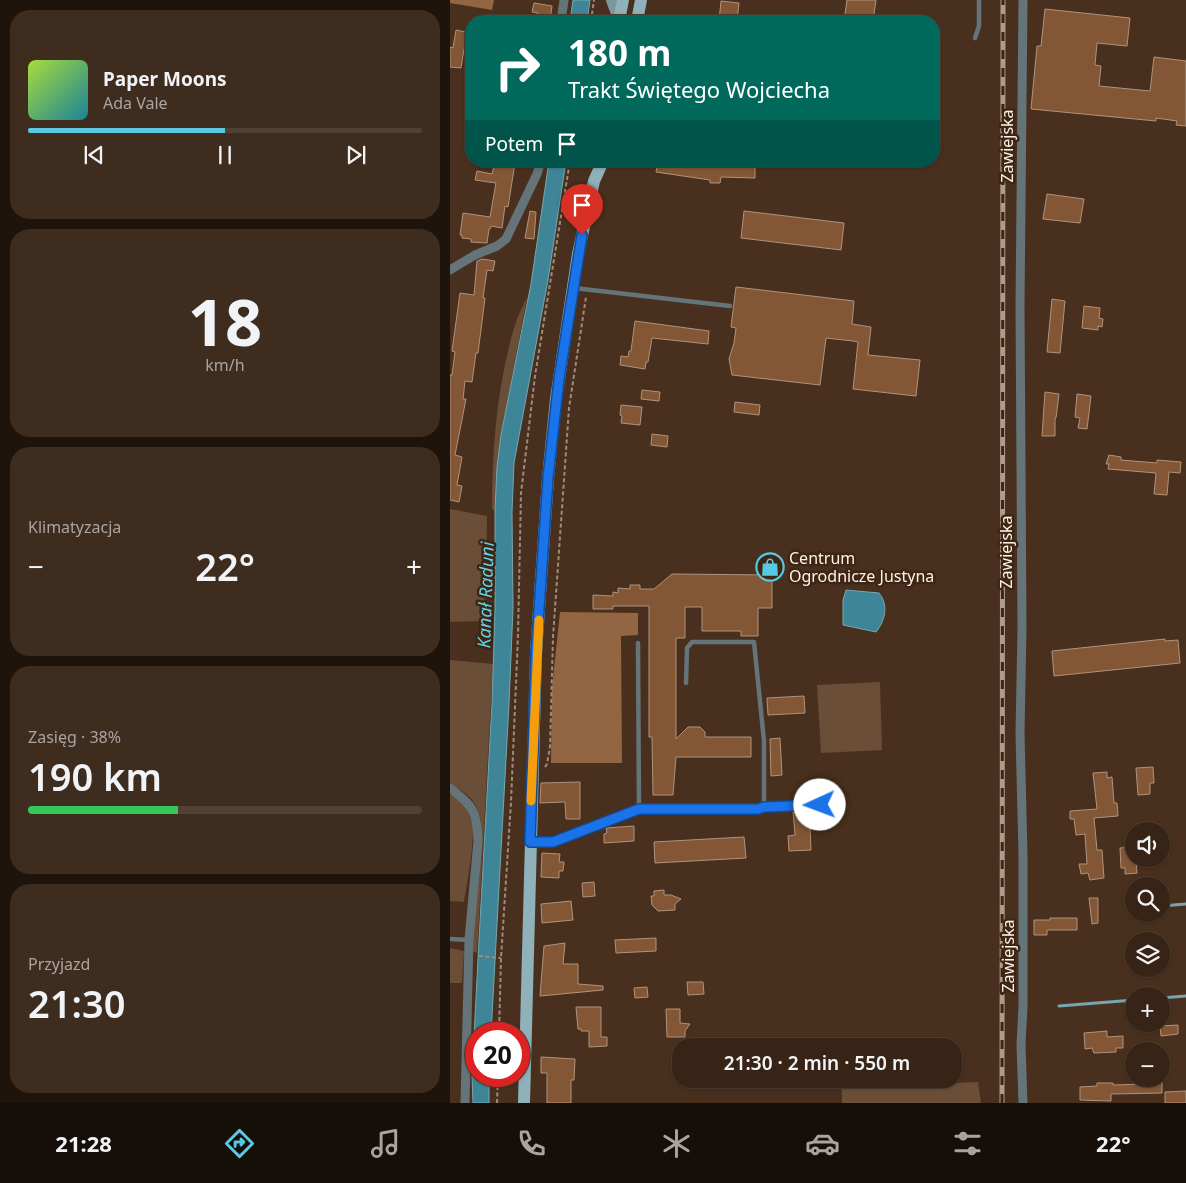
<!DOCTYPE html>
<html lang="pl">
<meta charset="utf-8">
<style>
:root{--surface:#372416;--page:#3e2c1f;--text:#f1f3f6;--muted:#aaa4a1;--line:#514135;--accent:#57c9e2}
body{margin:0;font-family:"Noto Sans",sans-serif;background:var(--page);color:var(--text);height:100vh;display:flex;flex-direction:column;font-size:19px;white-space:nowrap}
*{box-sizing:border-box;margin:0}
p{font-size:16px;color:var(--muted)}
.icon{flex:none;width:28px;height:28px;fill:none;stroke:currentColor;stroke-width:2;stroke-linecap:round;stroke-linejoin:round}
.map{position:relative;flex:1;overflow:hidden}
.drawer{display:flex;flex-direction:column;gap:10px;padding:10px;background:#1e140c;width:450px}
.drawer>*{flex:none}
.hud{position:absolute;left:15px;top:15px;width:475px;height:152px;border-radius:20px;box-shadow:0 1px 4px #0004,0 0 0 1px var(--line);background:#00695c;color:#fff;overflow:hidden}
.buttons{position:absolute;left:675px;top:822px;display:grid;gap:10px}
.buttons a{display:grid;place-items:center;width:45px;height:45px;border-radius:50%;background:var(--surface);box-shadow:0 1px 4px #0004,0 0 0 1px var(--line);font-size:25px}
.speed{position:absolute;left:15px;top:1022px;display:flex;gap:10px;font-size:25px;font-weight:700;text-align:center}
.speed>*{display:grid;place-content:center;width:65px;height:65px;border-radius:50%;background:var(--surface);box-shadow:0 1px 4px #0004,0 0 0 1px var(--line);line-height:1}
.speed .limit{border:8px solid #d22;background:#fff;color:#111}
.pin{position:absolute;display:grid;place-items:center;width:42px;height:42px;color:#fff;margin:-51px -21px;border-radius:50% 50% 50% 0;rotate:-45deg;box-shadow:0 0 5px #0007}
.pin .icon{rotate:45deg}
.me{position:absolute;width:55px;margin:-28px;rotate:268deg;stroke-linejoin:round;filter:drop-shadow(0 0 4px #0008)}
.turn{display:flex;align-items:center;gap:18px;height:105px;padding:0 20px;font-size:22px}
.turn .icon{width:65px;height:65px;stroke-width:2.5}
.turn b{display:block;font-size:35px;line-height:42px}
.then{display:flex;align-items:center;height:48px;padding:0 20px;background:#0003;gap:10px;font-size:19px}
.big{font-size:38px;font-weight:600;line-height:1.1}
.drawer .widget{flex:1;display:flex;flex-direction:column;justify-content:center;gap:8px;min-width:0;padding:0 18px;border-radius:20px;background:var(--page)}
.drawer .dial{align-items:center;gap:0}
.dial b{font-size:65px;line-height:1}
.song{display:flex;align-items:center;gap:15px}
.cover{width:60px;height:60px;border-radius:8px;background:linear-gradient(135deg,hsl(80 70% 55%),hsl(190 70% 35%))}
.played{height:5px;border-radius:2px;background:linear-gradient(90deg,var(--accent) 50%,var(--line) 50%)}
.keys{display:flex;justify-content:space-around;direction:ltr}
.heat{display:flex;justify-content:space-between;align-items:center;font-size:28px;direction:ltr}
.charge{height:8px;border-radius:4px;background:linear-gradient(90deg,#34c759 38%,var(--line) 0)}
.trip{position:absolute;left:222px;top:1038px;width:290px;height:50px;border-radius:20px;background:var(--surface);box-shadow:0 1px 4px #0004,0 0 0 1px var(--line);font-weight:600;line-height:50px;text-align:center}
.menu{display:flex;height:80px;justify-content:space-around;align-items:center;background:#160e09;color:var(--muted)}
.menu .icon{width:35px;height:35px}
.menu .current{color:var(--accent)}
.menu b{font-size:22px;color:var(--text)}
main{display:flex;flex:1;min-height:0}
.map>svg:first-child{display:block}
.green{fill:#6b4e38}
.forest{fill:#936643}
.water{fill:#3e8697;stroke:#78a6af}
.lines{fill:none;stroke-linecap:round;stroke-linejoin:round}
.stream{stroke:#78a6af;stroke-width:3}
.building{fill:#835735;stroke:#b0937d}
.path{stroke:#9f8b7e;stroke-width:2;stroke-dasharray:4 2.5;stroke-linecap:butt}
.service{stroke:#647479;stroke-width:4.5}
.minor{stroke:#647479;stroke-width:9}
.secondary{stroke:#7c979d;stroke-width:12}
.primary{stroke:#8eb1ba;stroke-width:12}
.rail-casing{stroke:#ad9b8e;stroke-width:5}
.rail{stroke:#3e2614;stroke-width:3;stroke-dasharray:9;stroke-linecap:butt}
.route-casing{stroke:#114b97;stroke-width:12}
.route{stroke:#1a73e8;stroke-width:9}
.slow{stroke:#f59e0b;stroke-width:9}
.labels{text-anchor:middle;stroke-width:5;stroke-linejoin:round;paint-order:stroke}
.street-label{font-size:16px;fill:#fef1e8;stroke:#3e2614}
.poi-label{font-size:16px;fill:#fef1e8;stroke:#3e2614;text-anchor:start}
.water-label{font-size:18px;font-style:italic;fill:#63d1ea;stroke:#3e2614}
</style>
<main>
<section class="drawer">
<div class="widget">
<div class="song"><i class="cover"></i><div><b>Paper Moons</b><p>Ada Vale</p></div></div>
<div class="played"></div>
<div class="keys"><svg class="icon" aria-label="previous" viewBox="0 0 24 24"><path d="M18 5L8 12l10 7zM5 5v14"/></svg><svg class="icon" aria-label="pause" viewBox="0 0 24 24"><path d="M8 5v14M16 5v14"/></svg><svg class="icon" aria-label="next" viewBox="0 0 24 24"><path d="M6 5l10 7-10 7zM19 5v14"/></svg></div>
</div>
<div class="widget dial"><b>18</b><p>km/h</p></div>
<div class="widget"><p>Klimatyzacja</p>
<div class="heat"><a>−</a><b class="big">22°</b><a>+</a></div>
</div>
<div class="widget"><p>Zasięg · 38%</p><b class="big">190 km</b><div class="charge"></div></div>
<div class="widget"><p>Przyjazd</p><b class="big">21:30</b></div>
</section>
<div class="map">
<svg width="736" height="1103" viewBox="0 0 736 1103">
<rect width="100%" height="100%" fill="#49301e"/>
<g class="green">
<path d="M77 297 51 435 45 510 42 509C42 449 47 384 65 325 68 315 73 306 77 297Z"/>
<path d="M0 509 37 516 36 597 34 621 0 622Z"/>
<path d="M0 660 43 664 27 953 22 951 31 822C27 799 18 795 0 783Z"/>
<path d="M430 682 432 750 371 753 367 685Z"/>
<path d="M0 793C9 800 19 808 22 820 26 836 17 884 14 902L0 901Z"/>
<path d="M0 948 14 951 12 983H0Z"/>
<path d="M528 1082 531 1103H392V1087Z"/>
</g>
<g class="forest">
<path d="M0 0H44L42 10 0 3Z"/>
<path d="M110 612 188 613V635L171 636 172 763H101L102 688Z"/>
</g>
<g class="water">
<path d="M123 0H140L137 21H120Z"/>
<path d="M99 161H116L98 280 64 463 62 512 63 608 59 704 41 1034H26V1076H39V1103H23L22 1076 29 940 42 704 45 610V510L47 467 51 435 81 284Z"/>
<path d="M396 590 429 593C439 605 435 621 426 632L393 625V600Z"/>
</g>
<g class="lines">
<g class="stream">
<path d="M711 906 736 904"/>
<path d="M711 998 736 996"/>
<path d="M609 1006 684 1000"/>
</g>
</g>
<g class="building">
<path d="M397 0H426L423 21H394Z"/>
<path d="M271 1 289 3 287 21H269Z"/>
<path d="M84 3 102 6 100 21H87L88 13 82 12Z"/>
<path d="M595 9 680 18 677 46 647 43 645 65 651 66 649 86 700 91 704 57 736 61V126L726 125 727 121 706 118V121L581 109 587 46H591Z"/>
<path d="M6 30 21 33 19 44 15 43 11 68 0 67V47L3 48Z"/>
<path d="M45 161 65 163 58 207 55 206 52 228 41 226 40 229H39L37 243 21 242V239L12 238V235H10L13 213 40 217 46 183 25 180 27 171 42 174Z"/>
<path d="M208 161 305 163V178L271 177 270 183H260V180L206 172Z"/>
<path d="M597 194 634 199 630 223 593 219Z"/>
<path d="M80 211 86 212 84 239 75 238Z"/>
<path d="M294 211 394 223 391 250 291 238Z"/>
<path d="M32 259 45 261 43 271 37 270 33 298H35L28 353H26L22 382 15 381 13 399H16L5 455 12 457 7 485 12 486 9 502 0 500V375H2L5 352 2 351 10 293 24 295 27 261Z"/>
<path d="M286 287 404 301 402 324 421 327 418 355 470 360 466 396 403 389 408 342 403 341 376 338 370 385 282 375 279 359 284 343 286 328 281 327Z"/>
<path d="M602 299 615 301 610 353 597 352Z"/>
<path d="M634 306 650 308 649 318 653 319 652 327 648 326V330L632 328Z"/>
<path d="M185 321 259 331 258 344 202 338 198 362H196L195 369 170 365 171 356 178 357 179 351H181Z"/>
<path d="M192 390 210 392 209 401 191 399Z"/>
<path d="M595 392 609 394 606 418H605V436H592Z"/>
<path d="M627 394 641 396 637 429 628 428 630 418 625 417Z"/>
<path d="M285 402 310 405 309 415 284 412Z"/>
<path d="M171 405 192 407 190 425 171 423 172 416 170 415Z"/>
<path d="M202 434 218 436 217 447 201 445Z"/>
<path d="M659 455 671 457V460L707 463V460L731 462 730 473 719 472 717 495 704 494 706 473 658 469 659 464H656Z"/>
<path d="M222 574 322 575V608H308V636H291V631H252V607H235V638H226V739L238 727H250L255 732V737H301V757H226L223 795H203L202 737H199V606H163V609H143V595L163 596V592L168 593V588L180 589V585H190V589H204Z"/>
<path d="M715 639V641L728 640 730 663 604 676 602 651Z"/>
<path d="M354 696 355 713 318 715 317 698Z"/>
<path d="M330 738 332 775 321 776 320 739Z"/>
<path d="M703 767 704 783H700V794L688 795 686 768Z"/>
<path d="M657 772V778L662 777 664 803H667L668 816 644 818 647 850H652L654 878 640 880 638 873 631 874 629 864H637L635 834 626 835 624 819H620V811L647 809 643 773Z"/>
<path d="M130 782V819H116L115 802 90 803 91 783Z"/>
<path d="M359 811V812H368L369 827 360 828 361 850 339 851 338 836 345 835 343 812Z"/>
<path d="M184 826V841L154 843V834L157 833 156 828Z"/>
<path d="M294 837 296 858 205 863 204 842Z"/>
<path d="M684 847V859H686L687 873 675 874V868H671L670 848Z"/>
<path d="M92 853 110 854 109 862H114L113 871H109V878L91 877Z"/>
<path d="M144 882 145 896 133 897 132 883Z"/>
<path d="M214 890V895H221L231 899 225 904V910L208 911 202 905 201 896H204V891Z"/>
<path d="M639 898H648V923L642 924Z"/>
<path d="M121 901 123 920 92 923 91 904Z"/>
<path d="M600 918H627V930H597V935H584V920H600Z"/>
<path d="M206 938V951L166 953 165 940Z"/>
<path d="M115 943 113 964H128V984L153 986V990L90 996 94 946Z"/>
<path d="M237 982H253L254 994 238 995Z"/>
<path d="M197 987 198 997 185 998 184 988Z"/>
<path d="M126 1007H151V1037H157V1046L139 1047V1031H131V1029H128Z"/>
<path d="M216 1009H230V1023L240 1024 235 1031V1037H217Z"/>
<path d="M728 1025V1034L711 1036 710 1026Z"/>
<path d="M657 1031V1037L673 1036V1048H666V1052L644 1053 642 1048 635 1049 634 1033Z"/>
<path d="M91 1057 125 1059 124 1080H121V1103H97V1073H91Z"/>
<path d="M694 1079H712V1093L661 1094V1101L630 1100V1087L647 1086V1083H663V1085L695 1084Z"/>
<path d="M736 1091V1103H715V1092Z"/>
</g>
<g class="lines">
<g class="path">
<path d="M141 21 144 0"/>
<path d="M95 767 97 764 100 747 103 637 119 408 136 297"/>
<path d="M29 956 51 958"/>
<path d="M49 1034 51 958 61 802 68 635 71 493 85 376 120 161"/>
<path d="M47 1103 48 1076"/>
</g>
<g class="service">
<path d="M525 38 529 26V0"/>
<path d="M124 288 280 306"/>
<path d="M236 683 237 648 242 642H304L314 741V807"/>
<path d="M189 809H308L314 807 371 805"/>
<path d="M82 842H103L189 809 188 643"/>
<path d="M0 939 19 940"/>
</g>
<g class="minor">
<path d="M111 21 114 0"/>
<path d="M0 270 25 255 47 246 56 239 87 174 91 161"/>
<path d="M0 788C24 807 27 811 28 841L19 940 15 1103"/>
<path d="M573 1103 571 1045 573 1006V855L570 733 572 628 570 305 573 0"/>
</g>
<path class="secondary" d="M162 0 170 21"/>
<g class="primary">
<path d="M169 21 173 0"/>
<path d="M187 21 191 0"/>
<path d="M74 1103 86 653 98 478 106 399 128 254 144 181 153 161"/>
</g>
<g class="rail-casing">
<path id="rail" d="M552 1103 553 0"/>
</g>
<use href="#rail" class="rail"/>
</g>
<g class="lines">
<g class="route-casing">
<path id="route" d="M132 235 109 379 98 478 86 653 80 842H103L189 809H308L314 807 370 805"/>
</g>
<use href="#route" class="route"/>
<path class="slow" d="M81 801 89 620"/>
</g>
<defs>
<g id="shop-ring" transform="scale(1.4375)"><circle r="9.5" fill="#3e2614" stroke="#57c9e2" stroke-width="1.5"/><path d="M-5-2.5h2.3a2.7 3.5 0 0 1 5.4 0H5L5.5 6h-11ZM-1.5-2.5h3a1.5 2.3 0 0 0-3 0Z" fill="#57c9e2"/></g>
</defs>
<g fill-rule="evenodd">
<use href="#shop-ring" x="320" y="567"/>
</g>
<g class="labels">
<g class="street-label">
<text transform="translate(557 146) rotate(-90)" y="6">Zawiejska</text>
<text transform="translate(556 552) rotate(-90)" y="6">Zawiejska</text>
<text transform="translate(558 956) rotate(-90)" y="6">Zawiejska</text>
</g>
<g class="poi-label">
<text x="339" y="564">Centrum<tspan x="339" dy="18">Ogrodnicze Justyna</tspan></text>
</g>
<g class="water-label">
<text transform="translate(36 595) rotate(-88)" y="6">Kanał Raduni</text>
</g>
</g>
</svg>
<div class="buttons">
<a><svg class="icon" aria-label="sound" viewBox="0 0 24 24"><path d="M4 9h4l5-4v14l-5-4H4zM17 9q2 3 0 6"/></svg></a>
<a><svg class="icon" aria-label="search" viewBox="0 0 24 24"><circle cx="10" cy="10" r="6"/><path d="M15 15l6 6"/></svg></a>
<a><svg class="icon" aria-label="layers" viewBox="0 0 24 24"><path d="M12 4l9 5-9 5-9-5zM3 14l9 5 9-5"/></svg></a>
<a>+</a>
<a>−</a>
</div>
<div class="speed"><div class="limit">20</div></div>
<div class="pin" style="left:132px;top:235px;background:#d93025"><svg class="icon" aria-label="arrive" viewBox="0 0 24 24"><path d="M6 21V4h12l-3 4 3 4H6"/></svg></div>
<svg class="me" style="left:370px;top:805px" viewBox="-20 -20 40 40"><circle r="19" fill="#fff"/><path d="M0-13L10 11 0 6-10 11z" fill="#1a73e8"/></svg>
<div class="trip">21:30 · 2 min · 550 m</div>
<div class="hud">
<div class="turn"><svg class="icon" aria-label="right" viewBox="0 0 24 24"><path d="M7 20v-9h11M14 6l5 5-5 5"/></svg><div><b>180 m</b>Trakt Świętego Wojciecha</div></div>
<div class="then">Potem<svg class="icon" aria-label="arrive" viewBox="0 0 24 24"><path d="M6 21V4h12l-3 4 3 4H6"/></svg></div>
</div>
</div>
</main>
<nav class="menu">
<b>21:28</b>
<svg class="icon current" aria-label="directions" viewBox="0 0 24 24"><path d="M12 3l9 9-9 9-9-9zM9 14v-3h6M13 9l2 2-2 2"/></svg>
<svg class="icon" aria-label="music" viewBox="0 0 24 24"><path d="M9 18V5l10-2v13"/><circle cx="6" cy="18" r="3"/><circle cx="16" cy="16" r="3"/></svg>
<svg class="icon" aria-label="phone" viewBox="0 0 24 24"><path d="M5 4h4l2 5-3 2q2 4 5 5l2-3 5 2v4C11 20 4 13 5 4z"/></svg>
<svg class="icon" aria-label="climate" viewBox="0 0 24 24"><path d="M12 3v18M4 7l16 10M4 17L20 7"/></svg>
<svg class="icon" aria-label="car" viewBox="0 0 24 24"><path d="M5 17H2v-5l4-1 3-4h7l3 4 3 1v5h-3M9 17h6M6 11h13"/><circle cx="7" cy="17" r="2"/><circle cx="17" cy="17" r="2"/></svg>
<svg class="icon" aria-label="filters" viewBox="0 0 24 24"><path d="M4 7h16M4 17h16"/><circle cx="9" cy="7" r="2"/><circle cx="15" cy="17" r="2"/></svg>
<b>22°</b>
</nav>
